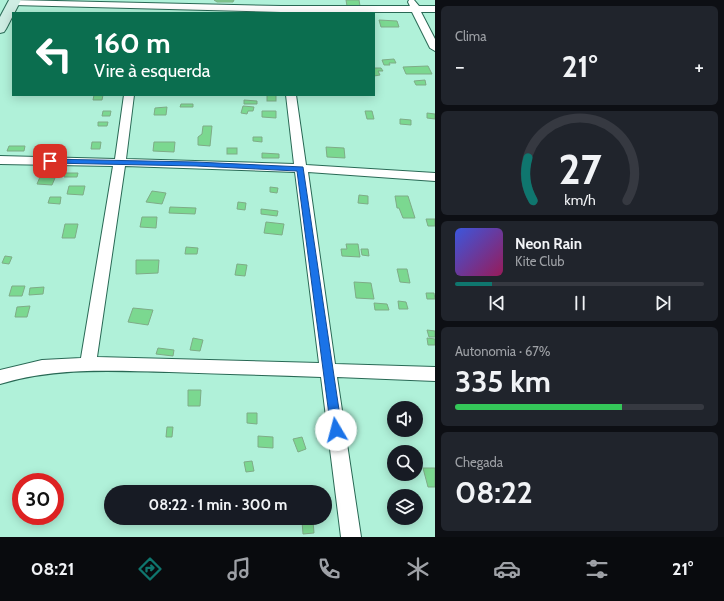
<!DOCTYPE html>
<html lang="pt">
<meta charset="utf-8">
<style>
:root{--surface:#171b24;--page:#20242c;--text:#f1f3f6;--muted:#9ea1a6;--line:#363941;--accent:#0f766e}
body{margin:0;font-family:Cabin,sans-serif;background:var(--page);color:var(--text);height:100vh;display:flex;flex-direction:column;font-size:15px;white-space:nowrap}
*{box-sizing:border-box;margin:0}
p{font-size:13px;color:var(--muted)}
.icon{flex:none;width:22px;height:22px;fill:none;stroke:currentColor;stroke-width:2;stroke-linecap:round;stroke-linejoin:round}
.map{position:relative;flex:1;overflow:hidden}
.panel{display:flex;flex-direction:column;gap:6px;padding:6px;background:#0d0f14;width:289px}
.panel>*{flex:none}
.hud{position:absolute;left:12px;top:12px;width:363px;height:84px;border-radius:0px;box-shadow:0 2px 10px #0003;background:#0b6e4f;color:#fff;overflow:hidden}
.fabs{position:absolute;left:387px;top:401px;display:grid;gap:8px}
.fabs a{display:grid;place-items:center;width:36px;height:36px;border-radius:50%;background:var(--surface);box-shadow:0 2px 10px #0003;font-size:20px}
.speed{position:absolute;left:12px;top:473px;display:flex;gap:8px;font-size:20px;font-weight:700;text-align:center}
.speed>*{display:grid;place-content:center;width:52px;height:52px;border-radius:50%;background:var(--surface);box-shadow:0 2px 10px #0003;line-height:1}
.speed .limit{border:6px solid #d22;background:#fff;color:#111}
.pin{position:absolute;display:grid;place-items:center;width:34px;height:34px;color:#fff;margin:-17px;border-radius:8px;box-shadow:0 2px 6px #0006}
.me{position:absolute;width:44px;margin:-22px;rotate:352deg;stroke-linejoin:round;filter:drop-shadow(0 0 3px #0008)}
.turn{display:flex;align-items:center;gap:14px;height:84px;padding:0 16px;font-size:18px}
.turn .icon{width:52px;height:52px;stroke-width:2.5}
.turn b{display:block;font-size:28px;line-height:34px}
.big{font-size:30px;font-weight:700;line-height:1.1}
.panel .tile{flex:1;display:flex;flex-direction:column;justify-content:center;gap:6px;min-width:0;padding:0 14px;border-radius:6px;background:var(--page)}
.panel .dial{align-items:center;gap:0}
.dial svg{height:104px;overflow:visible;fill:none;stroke:var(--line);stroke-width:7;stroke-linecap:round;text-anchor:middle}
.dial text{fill:var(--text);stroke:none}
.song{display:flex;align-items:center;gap:12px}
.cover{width:48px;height:48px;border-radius:6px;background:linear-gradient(135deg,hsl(230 70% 55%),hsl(330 70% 35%))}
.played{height:4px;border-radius:2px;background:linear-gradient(90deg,var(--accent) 15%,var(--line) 15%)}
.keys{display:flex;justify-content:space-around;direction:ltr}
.heat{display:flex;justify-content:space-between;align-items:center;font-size:22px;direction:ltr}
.charge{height:6px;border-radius:3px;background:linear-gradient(90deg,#34c759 67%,var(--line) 0)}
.trip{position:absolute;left:104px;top:485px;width:228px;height:40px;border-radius:20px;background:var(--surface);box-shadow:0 2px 10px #0003;font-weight:700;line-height:40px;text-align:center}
.dock{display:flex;height:64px;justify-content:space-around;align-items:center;background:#090b0e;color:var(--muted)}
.dock .icon{width:28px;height:28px}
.dock .active{color:var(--accent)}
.dock b{font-size:18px;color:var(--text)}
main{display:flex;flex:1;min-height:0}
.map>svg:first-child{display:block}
.building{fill:#7bd890;stroke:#7eac87}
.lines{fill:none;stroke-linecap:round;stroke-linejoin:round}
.street-casing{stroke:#296955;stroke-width:2}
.secondary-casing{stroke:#296955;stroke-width:2}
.street{fill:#fff;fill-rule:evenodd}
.secondary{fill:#ceede3;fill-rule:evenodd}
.route{fill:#1a73e8;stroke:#114b97}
</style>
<main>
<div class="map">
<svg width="435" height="537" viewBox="0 0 435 537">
<rect width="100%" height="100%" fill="#b0f1d9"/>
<g class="building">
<path d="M214 0H234L233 2H217Z"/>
<path d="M346 0H359L360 6H347Z"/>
<path d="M379 20 397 21 399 27H381Z"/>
<path d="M394 59 396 63H389L390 65H384L382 60Z"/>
<path d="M428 66 432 74H406L403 67Z"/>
<path d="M374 68H381L383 71H378L380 75 374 76Z"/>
<path d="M425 80 426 85H416L414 81Z"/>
<path d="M94 95H103L102 100H93Z"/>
<rect x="267" y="95" width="9" height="6"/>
<path d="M244 100 257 101V104H244Z"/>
<path d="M181 104H193V107H180Z"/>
<path d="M243 106 254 107 253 111H248L247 114 241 113Z"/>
<path d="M167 107 166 115H154L155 108Z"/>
<path d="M103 111H111L110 116H102Z"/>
<path d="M262 111H276V118L262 117Z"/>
<path d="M365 111H372L374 119H367Z"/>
<path d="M427 113 435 114V119L427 118Z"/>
<path d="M400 119 411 120V125L400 124Z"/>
<path d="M98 122H108L107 126H98Z"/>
<path d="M203 126H212L210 146 198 145V137L202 134Z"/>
<path d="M253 137H262V142L253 141Z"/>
<path d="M92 142H101L100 149H91Z"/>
<path d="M154 142H175L174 152 153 151Z"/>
<path d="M9 146H25L24 151H7Z"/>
<path d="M326 147 344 148 345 158 327 157Z"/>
<rect x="227" y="148" width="10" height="6"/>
<path d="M262 153 279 154V158H262Z"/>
<path d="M65 173H78L77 177H64Z"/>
<path d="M40 177 55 178 52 185 37 184Z"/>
<path d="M69 186H85L83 195 67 194Z"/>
<path d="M270 187 278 188 277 193 270 192Z"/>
<path d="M152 191 166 193 162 204 146 202Z"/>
<path d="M359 195 368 196V204L358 203Z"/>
<path d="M395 196H408L415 218H403L399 208H397Z"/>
<path d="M50 197H61L60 204 48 203Z"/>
<path d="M238 202 246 203 245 210 237 209Z"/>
<path d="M170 207 196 208 195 214 169 213Z"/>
<path d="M261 209 278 211 277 216 261 214Z"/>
<path d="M142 217H157L156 228 140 227Z"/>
<path d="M426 219H435V226H428Z"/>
<path d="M266 222 284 224 282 235 264 233Z"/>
<path d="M65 224H78L75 238H62Z"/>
<path d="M346 244H358L360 257 342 256 341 249H347Z"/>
<path d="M186 247 198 248 197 254H185Z"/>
<path d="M361 249H368L369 256 362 255Z"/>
<path d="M5 256 12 257 9 264 2 263Z"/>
<path d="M136 260H159L158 273 136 274Z"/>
<path d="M237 264 247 265 245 276 235 275Z"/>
<path d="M397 269H407L410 283 400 282Z"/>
<path d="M354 282 371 283 374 299 356 298Z"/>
<path d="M12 286H25L22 296H9Z"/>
<path d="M44 287 43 294 29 295 30 288Z"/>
<path d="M426 293H434L435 299H427Z"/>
<path d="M398 301 406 302 408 309H399Z"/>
<path d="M374 303 387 304 389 310H375Z"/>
<path d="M30 306 27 317H15L17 307Z"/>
<path d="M133 308 153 310 148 325 128 322Z"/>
<path d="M427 330 435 331V337H429Z"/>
<path d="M193 338 203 340 200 351 190 350Z"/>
<path d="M427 338 435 339V345H428Z"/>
<path d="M158 348 174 350 173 356 156 354Z"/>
<path d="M188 390H201L200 406H188Z"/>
<path d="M247 413H257V424L247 423Z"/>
<path d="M167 427H173L172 437H166Z"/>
<path d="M258 436 273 437V448L258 447Z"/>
<path d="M302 437 306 449 298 452 293 439Z"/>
<path d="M252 461 254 471 246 472 244 462Z"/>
<path d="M423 468H435V487H428Z"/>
<path d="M251 518H270V521L251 520Z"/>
<path d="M302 521H313L314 533 303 534Z"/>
</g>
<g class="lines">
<g class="street-casing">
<g id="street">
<path d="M11 0 281 6H410L408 2 409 0H414L419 6H435V12H421L435 39V51L430 48 412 12H281L14 5 11 4 10 2Z"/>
<path d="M124 95H134L126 159 294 164 286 95H296L306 165 435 173V181L308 172 335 364 435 367V381L337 377 361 537H341L321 377C270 375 220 374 169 372 112 371 56 367 0 384V370L42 360 81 358 113 166 0 164V156L115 159ZM125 166 295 172 319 363 97 357Z"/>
</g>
</g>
<g class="secondary-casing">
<path id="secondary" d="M9 0H21L6 29 4 32 0 33V17Z"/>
</g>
<use href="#street" class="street"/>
<use href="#secondary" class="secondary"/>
</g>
<path class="route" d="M47 159 196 162 303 167 342 430 340 434 336 436 333 434 331 430 297 171 196 166 50 163 46 161Z"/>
</svg>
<div class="fabs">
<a><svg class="icon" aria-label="sound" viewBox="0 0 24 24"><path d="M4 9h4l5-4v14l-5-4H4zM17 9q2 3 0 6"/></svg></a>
<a><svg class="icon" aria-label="search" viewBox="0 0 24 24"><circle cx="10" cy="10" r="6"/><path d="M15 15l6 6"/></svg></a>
<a><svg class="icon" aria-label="layers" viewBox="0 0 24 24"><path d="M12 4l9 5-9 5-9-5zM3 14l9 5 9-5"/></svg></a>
</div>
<div class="speed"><div class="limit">30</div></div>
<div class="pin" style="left:50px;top:161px;background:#d93025"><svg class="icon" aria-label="arrive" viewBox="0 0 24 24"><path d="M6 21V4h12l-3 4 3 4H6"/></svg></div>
<svg class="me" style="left:336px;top:430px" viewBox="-20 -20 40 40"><circle r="19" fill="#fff"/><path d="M0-13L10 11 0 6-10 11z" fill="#1a73e8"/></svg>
<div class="trip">08:22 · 1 min · 300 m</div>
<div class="hud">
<div class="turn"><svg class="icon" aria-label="left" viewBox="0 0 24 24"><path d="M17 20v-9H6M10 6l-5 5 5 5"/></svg><div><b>160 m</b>Vire à esquerda</div></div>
</div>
</div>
<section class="panel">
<div class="tile"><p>Clima</p>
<div class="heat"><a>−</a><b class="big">21°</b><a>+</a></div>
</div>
<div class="tile dial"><svg viewBox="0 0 100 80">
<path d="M14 69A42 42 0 1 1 86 69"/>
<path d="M14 69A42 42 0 0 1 10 36" stroke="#0f766e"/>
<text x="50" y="56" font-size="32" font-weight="700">27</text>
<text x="50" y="72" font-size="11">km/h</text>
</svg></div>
<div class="tile">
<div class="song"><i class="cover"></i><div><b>Neon Rain</b><p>Kite Club</p></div></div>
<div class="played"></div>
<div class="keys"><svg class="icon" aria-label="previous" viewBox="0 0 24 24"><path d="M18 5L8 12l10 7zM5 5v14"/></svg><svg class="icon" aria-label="pause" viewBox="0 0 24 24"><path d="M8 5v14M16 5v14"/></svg><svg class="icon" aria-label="next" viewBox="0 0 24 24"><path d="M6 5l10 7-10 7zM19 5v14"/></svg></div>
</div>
<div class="tile"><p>Autonomia · 67%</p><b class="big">335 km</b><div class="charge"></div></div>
<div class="tile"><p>Chegada</p><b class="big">08:22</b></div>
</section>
</main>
<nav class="dock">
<b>08:21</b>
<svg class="icon active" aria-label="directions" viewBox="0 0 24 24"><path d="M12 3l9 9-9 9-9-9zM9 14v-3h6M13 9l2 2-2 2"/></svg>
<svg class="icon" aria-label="music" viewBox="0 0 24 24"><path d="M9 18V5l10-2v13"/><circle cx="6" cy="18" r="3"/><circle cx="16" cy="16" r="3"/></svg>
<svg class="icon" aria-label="phone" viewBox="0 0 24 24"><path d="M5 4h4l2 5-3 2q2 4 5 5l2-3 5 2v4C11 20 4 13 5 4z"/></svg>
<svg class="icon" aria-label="climate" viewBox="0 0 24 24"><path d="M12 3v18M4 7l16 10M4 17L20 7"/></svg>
<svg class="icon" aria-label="car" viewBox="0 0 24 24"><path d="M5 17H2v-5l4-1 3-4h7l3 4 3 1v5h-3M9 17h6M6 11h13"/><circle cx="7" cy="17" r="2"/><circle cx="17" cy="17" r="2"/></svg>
<svg class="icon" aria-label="filters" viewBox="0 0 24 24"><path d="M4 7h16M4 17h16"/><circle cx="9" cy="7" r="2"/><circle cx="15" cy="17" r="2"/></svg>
<b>21°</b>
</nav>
